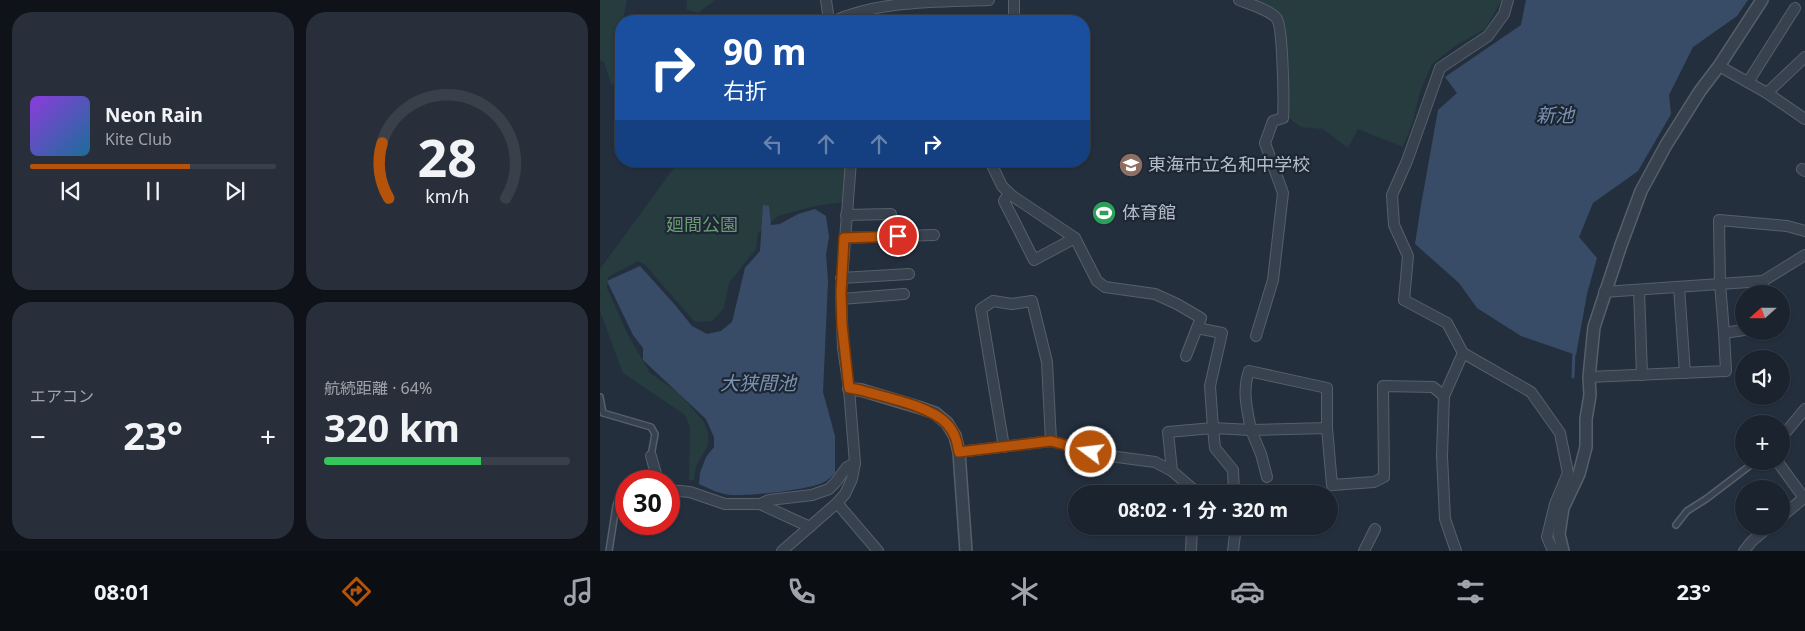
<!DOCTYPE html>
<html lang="ja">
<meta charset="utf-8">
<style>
:root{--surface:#1b232e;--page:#282f3a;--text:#f1f3f6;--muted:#a0a4aa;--line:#39404a;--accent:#b45309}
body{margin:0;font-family:"Noto Sans","Noto Sans JP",sans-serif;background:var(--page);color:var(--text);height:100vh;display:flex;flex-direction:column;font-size:19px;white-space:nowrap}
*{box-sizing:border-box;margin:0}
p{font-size:16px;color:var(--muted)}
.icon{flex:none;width:28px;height:28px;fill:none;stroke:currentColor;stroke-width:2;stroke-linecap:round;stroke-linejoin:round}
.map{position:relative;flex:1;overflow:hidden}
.sheet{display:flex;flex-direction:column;gap:12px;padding:12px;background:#0f1319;width:600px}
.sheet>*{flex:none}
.banner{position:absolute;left:15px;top:15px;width:475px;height:152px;border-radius:20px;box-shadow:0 1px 4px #0004,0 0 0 1px var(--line);background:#1a4fa0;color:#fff;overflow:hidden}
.needle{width:32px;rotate:249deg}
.controls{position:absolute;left:1135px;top:285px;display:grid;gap:10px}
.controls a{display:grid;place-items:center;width:55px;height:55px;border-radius:50%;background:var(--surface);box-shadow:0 1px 4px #0004,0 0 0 1px var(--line);font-size:25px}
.speed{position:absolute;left:15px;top:470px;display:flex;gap:10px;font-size:25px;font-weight:700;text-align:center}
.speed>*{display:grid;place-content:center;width:65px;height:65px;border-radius:50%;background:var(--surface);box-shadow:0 1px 4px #0004,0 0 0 1px var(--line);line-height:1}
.speed .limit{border:8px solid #d22;background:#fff;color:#111}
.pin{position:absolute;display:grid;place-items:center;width:42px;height:42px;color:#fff;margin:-21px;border:2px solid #fff;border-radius:50%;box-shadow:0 1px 5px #0007}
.me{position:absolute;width:55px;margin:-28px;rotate:285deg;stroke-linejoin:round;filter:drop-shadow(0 0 4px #0008)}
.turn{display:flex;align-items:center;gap:18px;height:105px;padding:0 25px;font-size:22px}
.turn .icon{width:65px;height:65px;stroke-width:2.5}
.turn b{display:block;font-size:35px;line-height:42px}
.lanes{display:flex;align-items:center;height:48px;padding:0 25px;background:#0003;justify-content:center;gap:25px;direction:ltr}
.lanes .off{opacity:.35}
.big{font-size:38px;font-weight:700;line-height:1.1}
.sheet .card{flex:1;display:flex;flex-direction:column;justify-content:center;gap:8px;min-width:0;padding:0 18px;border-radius:20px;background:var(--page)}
.sheet .dial{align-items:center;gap:0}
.dial svg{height:130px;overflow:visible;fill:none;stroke:var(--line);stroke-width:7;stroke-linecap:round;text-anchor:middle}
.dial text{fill:var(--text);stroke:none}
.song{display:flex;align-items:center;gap:15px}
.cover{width:60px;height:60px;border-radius:8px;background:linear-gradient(135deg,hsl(270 70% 55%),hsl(200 70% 35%))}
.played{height:5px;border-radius:2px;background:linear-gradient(90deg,var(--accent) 65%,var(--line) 65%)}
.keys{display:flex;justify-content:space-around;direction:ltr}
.heat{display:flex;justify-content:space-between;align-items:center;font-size:28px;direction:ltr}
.charge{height:8px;border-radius:4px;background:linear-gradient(90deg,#34c759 64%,var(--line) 0)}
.sheet .tiles{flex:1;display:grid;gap:12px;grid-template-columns:repeat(2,1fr)}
.trip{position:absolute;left:468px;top:485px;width:270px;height:50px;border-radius:25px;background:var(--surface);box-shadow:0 1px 4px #0004,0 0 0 1px var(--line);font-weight:700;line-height:50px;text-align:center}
.tabs{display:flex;height:80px;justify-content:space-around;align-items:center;background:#0b0e12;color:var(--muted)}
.tabs .icon{width:35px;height:35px}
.tabs .selected{color:var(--accent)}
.tabs b{font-size:22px;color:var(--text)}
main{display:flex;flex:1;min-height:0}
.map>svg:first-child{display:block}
.green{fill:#263c3f}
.water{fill:#394c67}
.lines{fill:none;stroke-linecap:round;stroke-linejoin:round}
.stream{stroke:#394c67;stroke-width:3}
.service-casing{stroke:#565f6c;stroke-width:8}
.minor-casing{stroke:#565f6c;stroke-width:12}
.tertiary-casing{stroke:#565f6c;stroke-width:14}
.service{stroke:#38414e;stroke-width:5}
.minor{stroke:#38414e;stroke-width:10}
.tertiary{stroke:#38414e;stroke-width:11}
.route-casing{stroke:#753606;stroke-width:12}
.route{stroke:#b45309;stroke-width:9}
.labels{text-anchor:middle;stroke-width:4.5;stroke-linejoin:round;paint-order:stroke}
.poi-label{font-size:18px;fill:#b4bcc9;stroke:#1d2633;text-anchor:start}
.park-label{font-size:18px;fill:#6b9a76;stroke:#1d2633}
.water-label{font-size:19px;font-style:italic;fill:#7c92b1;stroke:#1d2633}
</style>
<main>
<section class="sheet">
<div class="tiles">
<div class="card">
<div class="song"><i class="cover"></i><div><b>Neon Rain</b><p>Kite Club</p></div></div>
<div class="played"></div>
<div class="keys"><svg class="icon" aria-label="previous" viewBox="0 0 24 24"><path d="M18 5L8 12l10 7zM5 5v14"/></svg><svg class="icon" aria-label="pause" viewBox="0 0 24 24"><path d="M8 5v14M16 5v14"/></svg><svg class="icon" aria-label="next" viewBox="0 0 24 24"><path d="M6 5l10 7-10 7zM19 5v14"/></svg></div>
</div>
<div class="card dial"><svg viewBox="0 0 100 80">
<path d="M14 69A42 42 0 1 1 86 69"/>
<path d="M14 69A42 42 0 0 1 10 35" stroke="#b45309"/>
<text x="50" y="56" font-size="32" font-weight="700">28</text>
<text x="50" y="72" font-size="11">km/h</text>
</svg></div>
<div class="card"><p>エアコン</p>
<div class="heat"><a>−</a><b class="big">23°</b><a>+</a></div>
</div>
<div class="card"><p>航続距離 · 64%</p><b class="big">320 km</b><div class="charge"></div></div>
</div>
</section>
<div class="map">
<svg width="1205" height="551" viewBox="0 0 1205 551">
<rect width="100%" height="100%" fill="#242f3e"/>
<g class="green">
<path d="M0 0H27L23 19 25 21H21V90L11 83 4 62 0 60Z"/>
<path d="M87 0H115L98 13 86 9Z"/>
<path d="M654 0H902L885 29 855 46 832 64 820 92 813 121 803 147 758 129 748 148 723 129 701 127 689 118 683 23 680 14Z"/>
<path d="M79 161H247L244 202 215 206 178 216 158 233 156 249 129 283 124 308 112 321 95 322 45 265 38 261 8 277 7 288 28 335 50 373 79 393 104 422 108 434V445L96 466 94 480H89L90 427 85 415 23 373 0 311V269Z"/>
</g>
<g class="water">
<path d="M926 0H1148L1137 16 1093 47 1069 95 1071 114 1038 171 993 203 979 237 997 258 987 294 976 355 921 336 877 308 859 283 815 244 821 205 838 110 857 93 845 77 921 25Z"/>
<path d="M163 205 169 206 171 225 180 224 198 214 215 209 226 216 229 237 226 254 228 281 223 392 235 436V473C232 476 229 479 226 481 212 490 150 496 133 495 121 495 110 489 99 484L100 473 106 457 114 447V437L106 419 43 360V348L33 335 7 281 40 266 75 305 92 326 107 334 121 331 132 322 145 268 160 251Z"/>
</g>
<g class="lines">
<path class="stream" d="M973 377 974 351"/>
<g class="service-casing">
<g id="service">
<path d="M0 397 3 413 51 427 55 434 51 456"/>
<path d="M1076 525 1087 511 1106 499 1156 461"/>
<path d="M9 551 16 506 22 488H26"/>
</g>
</g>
<g class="minor-casing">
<g id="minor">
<path d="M226 0 229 21"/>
<path d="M639 0C649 4 671 10 677 19 683 28 684 104 683 118L673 121 665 143 683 193 673 280 656 336"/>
<path d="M234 21C281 0 338 2 389 0"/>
<path d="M414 21V0"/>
<path d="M1119 66 1167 93 1205 119"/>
<path d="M1148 82 1195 8"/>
<path d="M1167 93 1205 57"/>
<path d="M390 161 402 186 411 195 475 238 497 281 505 287 555 294 577 304 601 318 597 328 622 333 610 386 613 428 568 432 572 471"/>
<path d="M1202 169 1205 171"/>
<path d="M409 193 404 201 434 260 475 238"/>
<path d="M246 215 291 214"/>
<path d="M244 238 334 235"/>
<path d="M241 278 309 274"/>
<path d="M1163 281V294"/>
<path d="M1079 287 1085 373"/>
<path d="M1039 290 1042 375"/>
<path d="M1004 292 1163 281 1205 255"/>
<path d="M241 299 304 294"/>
<path d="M1124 333 1120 283 1119 220 1187 226 1205 231"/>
<path d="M863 353 847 323 804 300 808 256 794 225 792 195 807 161 840 68 888 36 904 14 908 0"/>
<path d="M586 356 597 328"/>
<path d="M989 377 1126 371 1124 333 1144 330"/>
<path d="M1181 438 1205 409"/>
<path d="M404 447 381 309 393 301 412 304 432 301 447 362 451 441"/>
<path d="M359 452 451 441 502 455 555 462 572 471 593 489V494"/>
<path d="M51 456 58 481"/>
<path d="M1177 461 1204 498 1181 517"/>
<path d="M667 477 661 454 651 430 727 428"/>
<path d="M69 490 90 492 125 504H160L169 500 212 495 229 489 235 483 247 467 255 463"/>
<path d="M634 494 633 470 615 448 613 428 651 430C647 409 642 391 649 371L727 388V428L732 485 774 482 784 477 783 386 833 387 844 396"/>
<path d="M237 503 278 551"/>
<path d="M160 504 210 527"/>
<path d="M182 551 237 503 245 494 252 479 255 463 249 389 243 348 241 293 251 161"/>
<path d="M591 551 592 526"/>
<path d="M633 551 636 526"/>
<path d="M764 551 775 529"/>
<path d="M856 551 845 519 842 456 844 396 863 353 931 392 960 433 968 473 955 504 947 537 953 551"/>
<path d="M1144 551 1152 541 1170 526"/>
</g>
</g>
<g class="tertiary-casing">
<g id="tertiary">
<path d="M249 389 261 390 321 408 335 413 347 423 355 436 359 452 366 551"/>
<path d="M963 551 959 534 963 508 979 474 986 447V419L990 395 989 377 994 327 1021 245 1041 191 1066 145 1100 91 1119 66 1162 0"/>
</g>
</g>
<use href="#service" class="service"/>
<use href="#minor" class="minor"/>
<use href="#tertiary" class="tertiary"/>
</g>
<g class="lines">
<g class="route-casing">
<path id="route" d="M298 236 244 238 241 293 242 325 249 388 260 390C284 397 331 406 347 424 355 432 357 442 359 452L451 441 491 452"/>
</g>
<use href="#route" class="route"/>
</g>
<defs>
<g id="school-disc" transform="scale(1.25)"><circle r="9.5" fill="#8d6e63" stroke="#1d2633"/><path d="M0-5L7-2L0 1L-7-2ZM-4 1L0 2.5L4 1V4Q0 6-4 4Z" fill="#fff"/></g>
<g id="stadium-disc" transform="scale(1.25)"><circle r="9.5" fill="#2e9e5b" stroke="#1d2633"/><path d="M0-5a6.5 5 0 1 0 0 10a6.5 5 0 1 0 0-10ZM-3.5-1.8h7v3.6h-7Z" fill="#fff"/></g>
</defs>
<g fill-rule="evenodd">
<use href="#school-disc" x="531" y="165"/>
<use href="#stadium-disc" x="504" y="213"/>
</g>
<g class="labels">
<g class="poi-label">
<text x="548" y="171">東海市立名和中学校</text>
<text x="522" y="219">体育館</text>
</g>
<g class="park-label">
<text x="102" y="231">廻間公園</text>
</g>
<g class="water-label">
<text x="955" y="122">新池</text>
<text x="158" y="390">大狭間池</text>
</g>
</g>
</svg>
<div class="controls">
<a><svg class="needle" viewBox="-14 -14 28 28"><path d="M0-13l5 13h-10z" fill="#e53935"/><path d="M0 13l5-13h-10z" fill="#a0a4aa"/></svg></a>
<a><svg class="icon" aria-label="sound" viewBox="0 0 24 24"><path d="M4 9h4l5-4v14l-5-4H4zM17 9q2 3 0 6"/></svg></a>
<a>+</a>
<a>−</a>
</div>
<div class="speed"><div class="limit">30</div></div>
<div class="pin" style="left:298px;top:236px;background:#d93025"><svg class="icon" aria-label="arrive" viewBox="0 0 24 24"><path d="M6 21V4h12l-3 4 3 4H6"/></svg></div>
<svg class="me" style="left:491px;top:452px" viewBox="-20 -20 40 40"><circle r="17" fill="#b45309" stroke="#fff" stroke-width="3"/><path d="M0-11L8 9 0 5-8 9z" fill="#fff"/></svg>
<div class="trip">08:02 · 1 分 · 320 m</div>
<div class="banner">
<div class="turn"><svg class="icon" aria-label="right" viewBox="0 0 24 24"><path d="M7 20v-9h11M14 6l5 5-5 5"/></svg><div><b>90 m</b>右折</div></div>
<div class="lanes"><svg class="icon off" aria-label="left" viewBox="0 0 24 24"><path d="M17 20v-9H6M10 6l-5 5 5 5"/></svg><svg class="icon off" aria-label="ahead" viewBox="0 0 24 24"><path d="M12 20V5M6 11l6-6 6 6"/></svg><svg class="icon off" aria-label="ahead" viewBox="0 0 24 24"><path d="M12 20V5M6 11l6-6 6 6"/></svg><svg class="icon" aria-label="right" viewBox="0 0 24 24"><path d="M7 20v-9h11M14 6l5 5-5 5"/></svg></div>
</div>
</div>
</main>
<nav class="tabs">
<b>08:01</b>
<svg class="icon selected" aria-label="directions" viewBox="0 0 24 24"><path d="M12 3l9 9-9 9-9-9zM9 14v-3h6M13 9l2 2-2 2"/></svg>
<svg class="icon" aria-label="music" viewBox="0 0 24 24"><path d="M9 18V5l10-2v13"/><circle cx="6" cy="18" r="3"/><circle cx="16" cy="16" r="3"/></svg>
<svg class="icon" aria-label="phone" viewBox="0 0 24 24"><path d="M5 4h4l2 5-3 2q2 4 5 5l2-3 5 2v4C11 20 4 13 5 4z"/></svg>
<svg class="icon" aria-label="climate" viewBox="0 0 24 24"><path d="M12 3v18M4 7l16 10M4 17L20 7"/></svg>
<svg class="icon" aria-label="car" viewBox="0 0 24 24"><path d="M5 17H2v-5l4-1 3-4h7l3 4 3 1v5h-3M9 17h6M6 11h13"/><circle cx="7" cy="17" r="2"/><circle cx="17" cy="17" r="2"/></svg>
<svg class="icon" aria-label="filters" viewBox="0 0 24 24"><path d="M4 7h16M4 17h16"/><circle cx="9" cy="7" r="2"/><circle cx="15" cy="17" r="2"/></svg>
<b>23°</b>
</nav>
